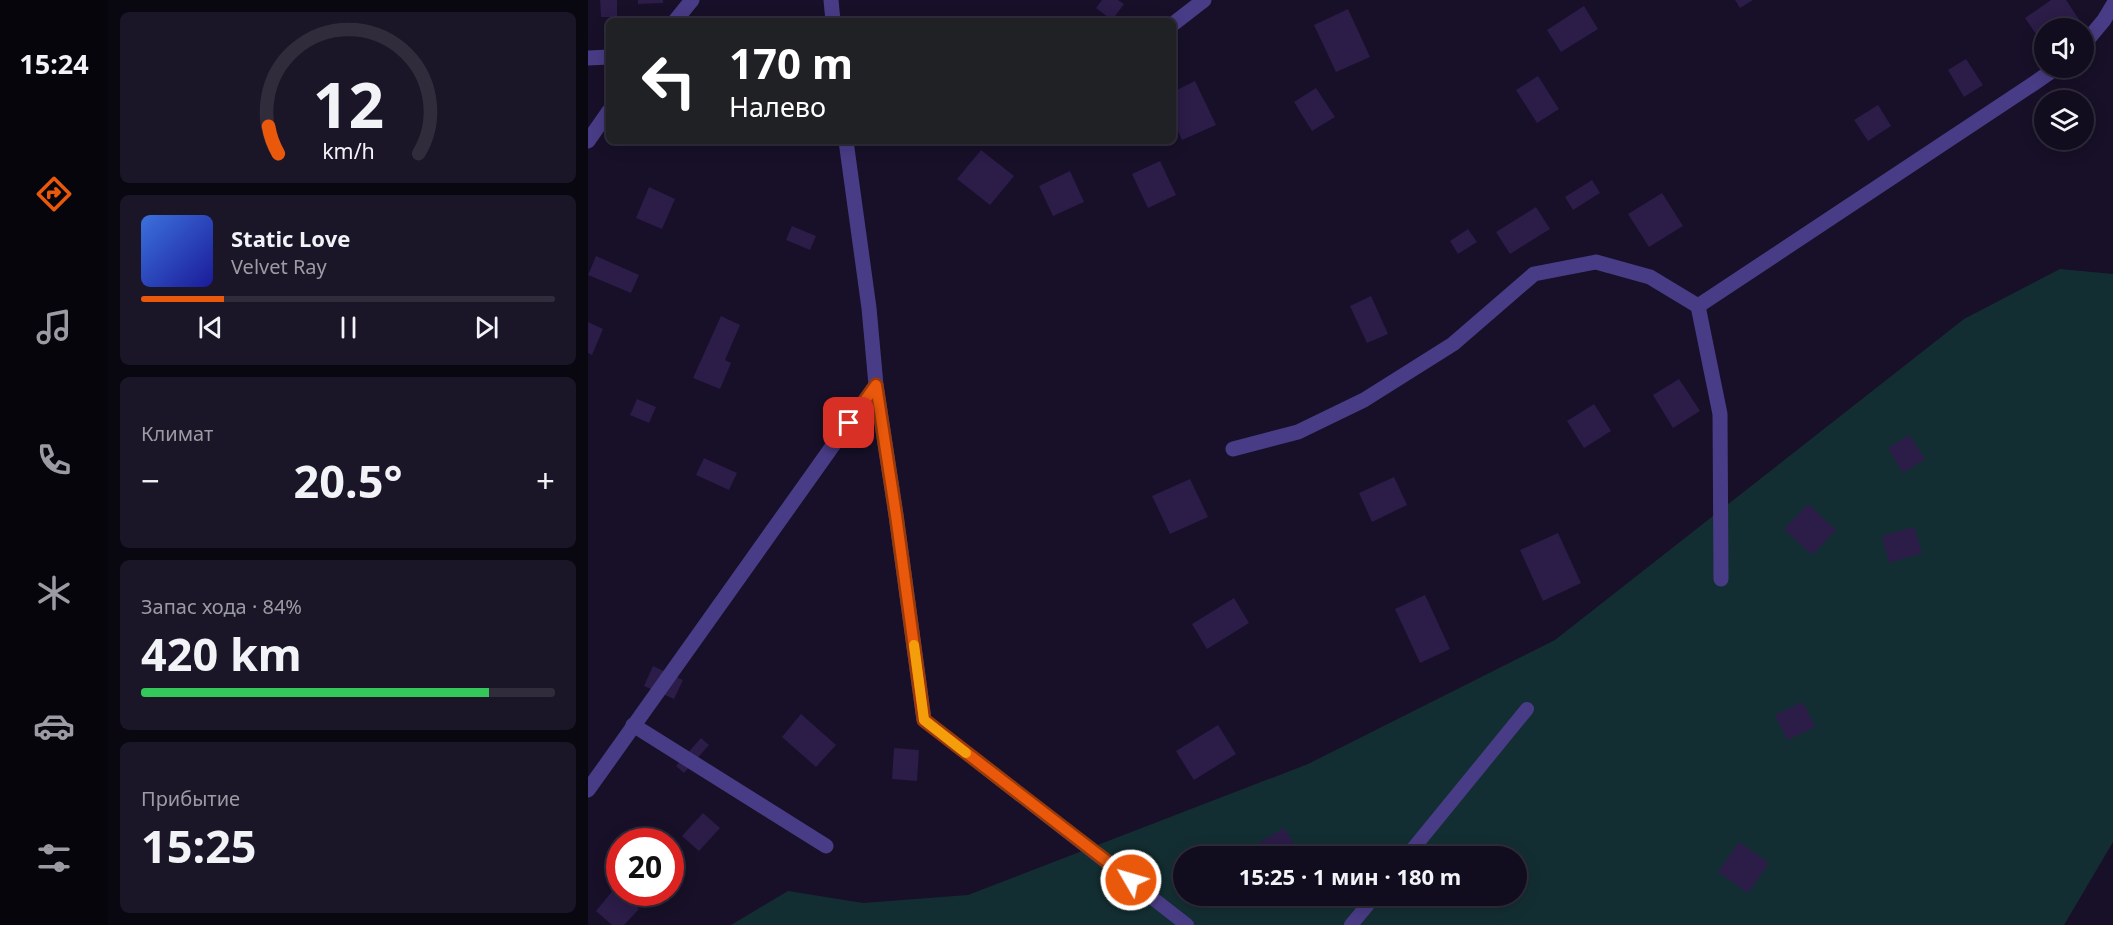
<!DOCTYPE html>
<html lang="ru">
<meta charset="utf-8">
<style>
:root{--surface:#110c1e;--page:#1a1527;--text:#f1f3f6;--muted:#9c9ba4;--line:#302c3c;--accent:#ea580c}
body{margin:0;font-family:"Noto Sans",sans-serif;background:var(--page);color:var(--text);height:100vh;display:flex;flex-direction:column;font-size:22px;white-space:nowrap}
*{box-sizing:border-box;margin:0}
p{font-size:20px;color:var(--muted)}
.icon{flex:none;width:33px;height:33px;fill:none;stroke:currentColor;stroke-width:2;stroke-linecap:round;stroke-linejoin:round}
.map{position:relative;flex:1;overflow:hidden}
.side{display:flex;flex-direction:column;gap:12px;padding:12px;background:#090710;width:480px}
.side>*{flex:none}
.hud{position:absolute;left:18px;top:18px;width:570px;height:126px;border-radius:9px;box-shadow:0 3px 15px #0003,0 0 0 2px var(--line);background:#202124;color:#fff;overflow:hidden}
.fabs{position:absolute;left:1446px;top:18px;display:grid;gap:12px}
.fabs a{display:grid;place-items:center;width:60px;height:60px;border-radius:50%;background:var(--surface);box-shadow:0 3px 15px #0003,0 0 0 2px var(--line);font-size:30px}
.speed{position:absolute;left:18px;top:828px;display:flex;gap:12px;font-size:30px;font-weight:700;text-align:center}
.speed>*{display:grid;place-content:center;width:78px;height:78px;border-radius:50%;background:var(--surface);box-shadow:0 3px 15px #0003,0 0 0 2px var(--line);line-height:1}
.speed .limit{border:9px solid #d22;background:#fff;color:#111}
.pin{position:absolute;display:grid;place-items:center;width:51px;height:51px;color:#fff;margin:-26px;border-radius:12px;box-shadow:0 3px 9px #0006}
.me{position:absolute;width:66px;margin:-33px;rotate:308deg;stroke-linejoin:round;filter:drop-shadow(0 0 4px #0008)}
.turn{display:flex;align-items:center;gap:21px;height:126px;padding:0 24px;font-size:27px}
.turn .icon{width:78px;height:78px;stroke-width:2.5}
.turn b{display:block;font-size:42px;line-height:51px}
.big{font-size:45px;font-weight:700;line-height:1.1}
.side .tile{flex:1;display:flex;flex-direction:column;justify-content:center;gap:9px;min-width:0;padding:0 21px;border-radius:9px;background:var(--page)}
.side .dial{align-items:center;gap:0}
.dial svg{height:156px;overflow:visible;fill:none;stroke:var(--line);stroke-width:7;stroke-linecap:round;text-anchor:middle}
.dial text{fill:var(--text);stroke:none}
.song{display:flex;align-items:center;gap:18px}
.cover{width:72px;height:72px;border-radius:9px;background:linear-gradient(135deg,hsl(220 70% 55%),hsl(240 70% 35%))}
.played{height:6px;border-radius:3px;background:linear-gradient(90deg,var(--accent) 20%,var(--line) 20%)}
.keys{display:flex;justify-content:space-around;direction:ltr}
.heat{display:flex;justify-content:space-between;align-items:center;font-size:33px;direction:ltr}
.charge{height:9px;border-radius:4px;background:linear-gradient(90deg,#34c759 84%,var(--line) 0)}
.trip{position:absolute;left:585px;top:846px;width:354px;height:60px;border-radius:30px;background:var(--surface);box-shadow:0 3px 15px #0003,0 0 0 2px var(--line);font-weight:700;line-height:60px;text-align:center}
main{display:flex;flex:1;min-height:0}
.tab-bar{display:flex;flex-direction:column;width:108px;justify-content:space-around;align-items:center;background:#07050c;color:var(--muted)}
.tab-bar .icon{width:42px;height:42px}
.tab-bar .selected{color:var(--accent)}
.tab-bar b{font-size:27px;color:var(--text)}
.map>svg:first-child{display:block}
.green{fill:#132e32;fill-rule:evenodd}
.building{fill:#2b1c48}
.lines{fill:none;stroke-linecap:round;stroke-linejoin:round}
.lane{stroke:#493c86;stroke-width:14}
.street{stroke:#493c86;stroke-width:15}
.route-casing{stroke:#983908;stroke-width:15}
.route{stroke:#ea580c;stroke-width:10}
.slow{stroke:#f59e0b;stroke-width:10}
</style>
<main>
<nav class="tab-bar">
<b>15:24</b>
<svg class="icon selected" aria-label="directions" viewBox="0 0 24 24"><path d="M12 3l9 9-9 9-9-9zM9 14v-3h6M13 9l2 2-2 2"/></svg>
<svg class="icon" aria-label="music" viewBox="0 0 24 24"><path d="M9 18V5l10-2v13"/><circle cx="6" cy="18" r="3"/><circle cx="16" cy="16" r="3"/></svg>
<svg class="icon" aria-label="phone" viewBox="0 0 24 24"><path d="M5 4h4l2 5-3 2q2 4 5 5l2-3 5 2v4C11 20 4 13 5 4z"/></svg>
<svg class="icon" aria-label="climate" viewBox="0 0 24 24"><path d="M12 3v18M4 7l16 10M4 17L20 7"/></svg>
<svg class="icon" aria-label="car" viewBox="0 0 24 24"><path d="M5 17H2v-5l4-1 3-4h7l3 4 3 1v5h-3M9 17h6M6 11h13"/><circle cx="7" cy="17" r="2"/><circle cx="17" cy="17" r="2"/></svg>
<svg class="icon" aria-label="filters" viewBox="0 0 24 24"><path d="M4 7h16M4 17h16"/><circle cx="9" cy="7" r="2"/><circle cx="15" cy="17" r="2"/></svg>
</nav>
<section class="side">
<div class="tile dial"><svg viewBox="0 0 100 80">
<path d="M14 69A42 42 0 1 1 86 69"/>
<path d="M14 69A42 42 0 0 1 9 55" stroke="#ea580c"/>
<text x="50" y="56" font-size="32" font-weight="700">12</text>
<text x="50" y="72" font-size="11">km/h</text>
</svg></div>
<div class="tile">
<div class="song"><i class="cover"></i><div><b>Static Love</b><p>Velvet Ray</p></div></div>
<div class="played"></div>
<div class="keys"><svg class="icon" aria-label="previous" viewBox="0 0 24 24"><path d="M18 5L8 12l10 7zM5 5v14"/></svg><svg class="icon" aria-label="pause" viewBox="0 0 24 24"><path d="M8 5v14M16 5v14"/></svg><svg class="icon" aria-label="next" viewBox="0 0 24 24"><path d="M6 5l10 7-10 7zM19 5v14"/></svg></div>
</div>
<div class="tile"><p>Климат</p>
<div class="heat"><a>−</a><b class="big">20.5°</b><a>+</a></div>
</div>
<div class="tile"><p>Запас хода · 84%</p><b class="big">420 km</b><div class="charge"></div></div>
<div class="tile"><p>Прибытие</p><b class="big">15:25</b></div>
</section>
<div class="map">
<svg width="1525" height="925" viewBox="0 0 1525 925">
<rect width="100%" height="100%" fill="#171028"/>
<path class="green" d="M1472 269 1525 274V842L1476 925H143L200 891 275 903 380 895 720 764 967 640 1376 319ZM596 856H928V896H596Z"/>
<g class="building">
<path d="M12 0H29V17H13Z"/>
<path d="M50 0H75V3L50 4Z"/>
<path d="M514 0H530L536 4 524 20 508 8Z"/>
<path d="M1147 0H1165L1152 8Z"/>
<path d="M1463 0H1478L1494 24 1487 28H1456V46L1437 18Z"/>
<path d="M996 6 1010 29 973 52 959 30Z"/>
<path d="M760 9 782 57 748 72 726 25Z"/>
<path d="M1378 59 1395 85 1376 97 1360 70Z"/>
<path d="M950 76 971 109 949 123 928 90Z"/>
<path d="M607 81 628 125 594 140 585 120V92Z"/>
<path d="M728 88 747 117 724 131 706 102Z"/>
<path d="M1290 105 1303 126 1280 141 1266 120Z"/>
<path d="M393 150 426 176 402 205 369 179Z"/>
<path d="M572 161 588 195 560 208 544 174Z"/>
<path d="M482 171 496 202 465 216 451 186Z"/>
<path d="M1004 180 1012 193 985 210 977 197Z"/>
<path d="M61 187 87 199 74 229 48 218Z"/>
<path d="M1074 193 1095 226 1061 247 1040 214Z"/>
<path d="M948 207 962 229 922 254 908 232Z"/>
<path d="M204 226 228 236 222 250 198 240Z"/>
<path d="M880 229 889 242 870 254 862 241Z"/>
<path d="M8 256 51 275 43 293 0 275Z"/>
<path d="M783 296 800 334 779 343 762 306Z"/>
<path d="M133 316 152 325 137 360 143 363 132 389 105 378Z"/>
<path d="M0 322 15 329 4 355 0 353Z"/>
<path d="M1091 379 1112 411 1085 428 1065 395Z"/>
<path d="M49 399 68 407 61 423 42 415Z"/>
<path d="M1006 404 1023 431 996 448 979 421Z"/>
<path d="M1321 435 1337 459 1315 473 1300 448Z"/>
<path d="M116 458 149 473 141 490 108 475Z"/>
<path d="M806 477 819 505 784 522 771 493Z"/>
<path d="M602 479 620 517 582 534 564 496Z"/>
<path d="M1220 504 1248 530 1224 555 1196 529Z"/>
<path d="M1326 527 1334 553 1301 563 1294 536Z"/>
<path d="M970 533 993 583 955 601 932 550Z"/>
<path d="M837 595 862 649 832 663 807 609Z"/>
<path d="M646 598 661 623 619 649 604 624Z"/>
<path d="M65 666 95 680 86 699 56 686Z"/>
<path d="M1215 702 1227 727 1199 740 1187 715Z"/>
<path d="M213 714 248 745 228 767 194 737Z"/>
<path d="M630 725 648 754 606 780 588 751Z"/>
<path d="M113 738 121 745 96 773 88 766Z"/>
<path d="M306 748 331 750 329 781 304 779Z"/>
<path d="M115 813 132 828 111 851 94 836Z"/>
<path d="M696 828 714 856H681L672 842Z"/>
<path d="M1151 842 1181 863 1160 893 1130 872Z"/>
<path d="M27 888 51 909 36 925H24L8 911Z"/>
</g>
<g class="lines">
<g class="lane">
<path d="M336 720 599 925"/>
<path d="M819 856 939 709"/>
<path d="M763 925 787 896"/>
</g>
<g class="street">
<path d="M243 0 245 21"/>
<path d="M87 21 104 0"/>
<path d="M585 24 616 0"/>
<path d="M1496 44 1516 20 1525 5"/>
<path d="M0 58 21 57"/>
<path d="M0 141 21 111"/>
<path d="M258 141 281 308 288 385 308 515 336 720"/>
<path d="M1110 306 1132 414 1133 579"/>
<path d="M645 449 710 432 776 400 865 344 946 274 1008 262 1062 277 1110 306 1445 84 1468 68"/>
<path d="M45 725 238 846"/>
<path d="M0 790 288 385"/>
</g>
</g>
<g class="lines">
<g class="route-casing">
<path id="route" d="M261 423 288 385 308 515 336 720 543 880"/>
</g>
<use href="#route" class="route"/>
<path class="slow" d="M326 645 336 720 378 753"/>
</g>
</svg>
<div class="fabs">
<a><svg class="icon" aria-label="sound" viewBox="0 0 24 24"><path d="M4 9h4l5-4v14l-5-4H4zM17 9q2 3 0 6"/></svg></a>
<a><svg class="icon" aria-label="layers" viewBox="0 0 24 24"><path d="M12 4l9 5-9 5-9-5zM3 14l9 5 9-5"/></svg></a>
</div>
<div class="speed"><div class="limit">20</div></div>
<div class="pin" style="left:261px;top:423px;background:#d93025"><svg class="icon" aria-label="arrive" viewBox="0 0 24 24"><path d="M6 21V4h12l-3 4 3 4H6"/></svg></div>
<svg class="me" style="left:543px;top:880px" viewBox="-20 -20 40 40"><circle r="17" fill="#ea580c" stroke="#fff" stroke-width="3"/><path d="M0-11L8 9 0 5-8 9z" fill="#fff"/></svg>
<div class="trip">15:25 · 1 мин · 180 m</div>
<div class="hud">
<div class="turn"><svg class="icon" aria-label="left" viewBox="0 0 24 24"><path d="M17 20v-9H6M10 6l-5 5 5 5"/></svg><div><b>170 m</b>Налево</div></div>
</div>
</div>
</main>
